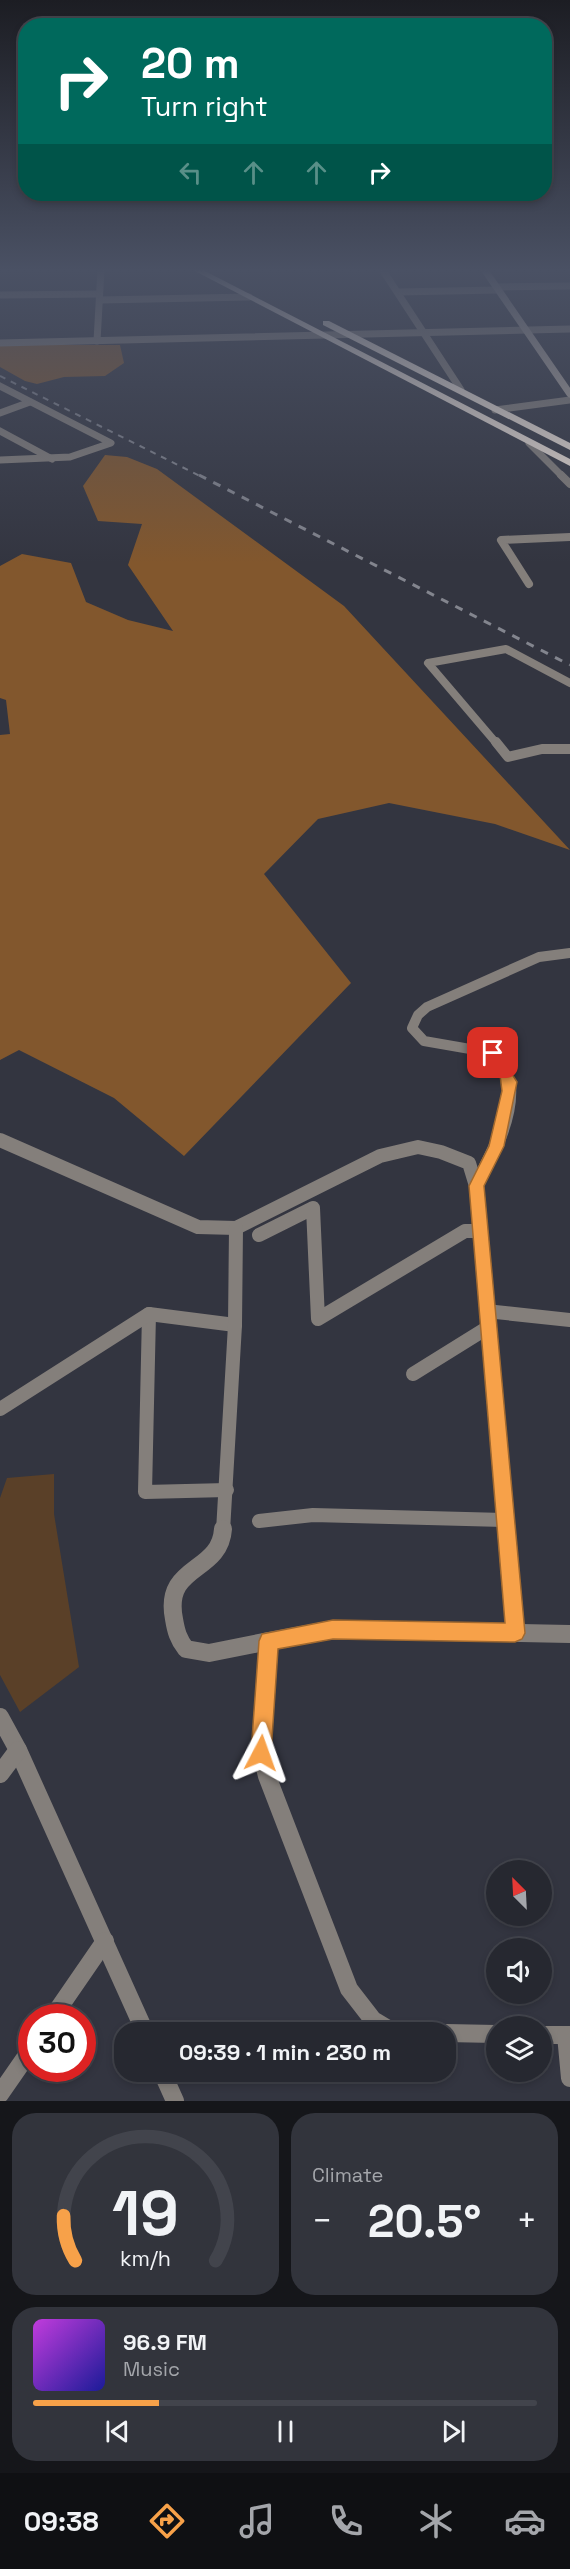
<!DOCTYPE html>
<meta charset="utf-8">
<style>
:root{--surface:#262830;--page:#32343c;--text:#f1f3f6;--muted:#a4a6ab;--line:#42444c;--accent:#f7a149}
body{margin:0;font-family:"Space Grotesk",sans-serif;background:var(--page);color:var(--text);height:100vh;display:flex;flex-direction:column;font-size:22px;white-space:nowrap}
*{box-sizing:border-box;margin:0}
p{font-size:20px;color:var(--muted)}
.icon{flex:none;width:33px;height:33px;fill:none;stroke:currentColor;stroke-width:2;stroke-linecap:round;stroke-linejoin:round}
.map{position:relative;height:2101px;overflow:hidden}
.side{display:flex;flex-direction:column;gap:12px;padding:12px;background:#15161a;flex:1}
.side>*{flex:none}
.top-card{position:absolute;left:18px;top:18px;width:534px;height:183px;border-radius:24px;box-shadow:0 3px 9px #0003,0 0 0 2px var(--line);background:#00695c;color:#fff;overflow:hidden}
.needle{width:39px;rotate:336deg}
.controls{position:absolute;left:486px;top:1860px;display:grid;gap:12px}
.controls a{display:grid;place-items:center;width:66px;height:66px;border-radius:50%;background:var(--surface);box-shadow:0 3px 9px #0003,0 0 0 2px var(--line);font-size:30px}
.speed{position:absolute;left:18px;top:2004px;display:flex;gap:12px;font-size:30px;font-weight:700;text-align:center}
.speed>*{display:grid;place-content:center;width:78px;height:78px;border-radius:50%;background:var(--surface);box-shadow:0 3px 9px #0003,0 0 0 2px var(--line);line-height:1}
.speed .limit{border:9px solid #d22;background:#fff;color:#111}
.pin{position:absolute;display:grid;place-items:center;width:51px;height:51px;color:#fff;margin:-26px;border-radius:12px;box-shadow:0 3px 9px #0006}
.me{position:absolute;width:66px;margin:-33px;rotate:4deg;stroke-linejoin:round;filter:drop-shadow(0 0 4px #0008)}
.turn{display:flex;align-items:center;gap:21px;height:126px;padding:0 24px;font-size:27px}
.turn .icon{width:78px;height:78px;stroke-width:2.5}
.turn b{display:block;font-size:42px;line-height:51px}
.lanes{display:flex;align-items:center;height:57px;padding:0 24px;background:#0003;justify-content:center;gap:30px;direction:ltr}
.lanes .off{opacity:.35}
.big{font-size:45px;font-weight:700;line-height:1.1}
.side .card{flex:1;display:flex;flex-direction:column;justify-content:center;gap:9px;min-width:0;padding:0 21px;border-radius:24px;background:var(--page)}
.side .dial{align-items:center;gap:0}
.dial svg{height:156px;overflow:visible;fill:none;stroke:var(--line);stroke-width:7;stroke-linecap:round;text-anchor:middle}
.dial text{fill:var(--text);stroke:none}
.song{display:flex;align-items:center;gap:18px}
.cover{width:72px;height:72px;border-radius:9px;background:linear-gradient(135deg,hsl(290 70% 55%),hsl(240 70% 35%))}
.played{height:6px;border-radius:3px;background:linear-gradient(90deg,var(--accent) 25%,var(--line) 25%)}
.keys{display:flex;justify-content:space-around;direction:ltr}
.heat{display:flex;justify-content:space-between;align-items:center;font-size:33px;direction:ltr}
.side .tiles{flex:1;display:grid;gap:12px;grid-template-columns:1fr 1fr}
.card:last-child{grid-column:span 2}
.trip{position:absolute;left:114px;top:2022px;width:342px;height:60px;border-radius:24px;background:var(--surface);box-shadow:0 3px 9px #0003,0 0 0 2px var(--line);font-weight:700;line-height:60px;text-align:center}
.tabs{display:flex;height:96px;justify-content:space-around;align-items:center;background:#0f1013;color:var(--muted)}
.tabs .icon{width:42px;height:42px}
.tabs .active{color:var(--accent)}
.tabs b{font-size:27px;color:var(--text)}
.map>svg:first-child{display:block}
.green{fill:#5a4028}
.forest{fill:#82572d}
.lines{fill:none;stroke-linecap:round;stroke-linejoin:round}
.street-far4{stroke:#847f7b;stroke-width:7}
.street-far3{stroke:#847f7b;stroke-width:8}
.street-far2{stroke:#847f7b;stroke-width:10}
.street-far1{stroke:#847f7b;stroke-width:14}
.street{stroke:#847f7b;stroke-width:18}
.secondary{stroke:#b0a8a1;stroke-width:7}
.highway{fill:#f0e4da;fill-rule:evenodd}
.rail-far1{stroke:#83858e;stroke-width:2;stroke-dasharray:6 6;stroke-linecap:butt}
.rail{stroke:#83858e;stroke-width:3;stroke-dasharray:8 8;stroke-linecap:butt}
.route{fill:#f7a149;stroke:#a1692f;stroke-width:1.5}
</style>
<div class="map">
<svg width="570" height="2101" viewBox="0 0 570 2101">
<rect width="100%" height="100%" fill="#333540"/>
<path class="green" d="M54 1474V1514L79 1667 20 1712 0 1675V1498L7 1478Z"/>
<g class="forest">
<path d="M0 345H120L124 363 105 376 64 377 37 384 25 381 0 367Z"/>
<path d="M105 455 127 457 157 469 344 606 570 850 495 824 389 803 318 819 264 874 351 983 184 1156 114 1098 19 1050 0 1060V735L10 734 6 700 0 698V566L22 554 71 563 86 602 128 620 173 631 128 565 142 524 98 521 83 486Z"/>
</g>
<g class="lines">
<g class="street-far4">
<path d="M382 269 461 390"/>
<path d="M497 287 570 286"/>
<path d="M398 292 498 290"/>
<path d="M0 295 99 294"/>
<path d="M100 300 249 297"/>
<path d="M97 341 101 269"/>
<path d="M0 343 570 329"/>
<path d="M0 386 111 443 70 457 0 460"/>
<path d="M495 410 570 400"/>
<path d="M0 413 30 402"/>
<path d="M0 431 52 459"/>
<path d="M529 443 563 477"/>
</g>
<g class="street-far3">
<path d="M561 475 570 484"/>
<path d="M529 584 501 540 570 537"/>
<path d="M497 744 428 663 506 649 570 683"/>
</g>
<g class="street-far2">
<path d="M496 742 508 757 542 749H570"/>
<path d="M510 1088 505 1070 493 1053 424 1041 412 1028 418 1015 427 1007 539 957 570 953"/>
</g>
<g class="street-far1">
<path d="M0 1140 198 1227 236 1228 380 1156 418 1147 441 1152 469 1163 476 1186 506 1531"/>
<path d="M476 1186C491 1157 512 1119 509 1086"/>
<path d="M259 1235 313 1208 318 1319 465 1231H480"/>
<path d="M486 1311 570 1320"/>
<path d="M149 1314 145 1492 227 1490"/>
<path d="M413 1374 487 1328"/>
<path d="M0 1409 149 1314 235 1325"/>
<path d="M259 1521 313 1515 504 1520"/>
<path d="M223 1531 235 1325 236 1228"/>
</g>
<g class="street">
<path d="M223 1529C220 1574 163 1564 174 1619 176 1631 178 1639 186 1649L209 1653 269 1641"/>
<path d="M506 1529 515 1633"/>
<path d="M0 1717 18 1750 145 2032"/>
<path d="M0 1774 18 1750"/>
<path d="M52 2018 105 1941"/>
<path d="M409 2032 388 2029 373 2020 349 1989 267 1776 261 1753 269 1641 333 1629 570 1634"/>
<path d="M446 2033 496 2034"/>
<path d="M542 2035H570"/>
<path d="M566 2035 570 2078"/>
<path d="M162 2072 175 2101"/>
<path d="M0 2094 32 2048"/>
</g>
<path class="secondary" d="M484 269 570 394"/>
<g class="highway">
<path d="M191 269H201L570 459V466Z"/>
<path d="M323 321H329L570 443V450L323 325Z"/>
</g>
<path class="rail-far1" d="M0 376 202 477"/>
<path class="rail" d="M199 475 570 665"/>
</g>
<linearGradient id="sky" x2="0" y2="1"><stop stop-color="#1c1d23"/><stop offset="0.48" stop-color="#4a5164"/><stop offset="1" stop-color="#4a5164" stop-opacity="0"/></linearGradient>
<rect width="570" height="563" fill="url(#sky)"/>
<path class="route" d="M493 1048 497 1050 517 1082 504 1146 484 1186 525 1633 522 1639 515 1642 333 1639 278 1649 271 1753 269 1760 261 1763 254 1760 251 1753 259 1641 262 1634 333 1620 505 1623 469 1186 489 1146 502 1091 500 1075 486 1053Z"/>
</svg>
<div class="controls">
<a><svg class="needle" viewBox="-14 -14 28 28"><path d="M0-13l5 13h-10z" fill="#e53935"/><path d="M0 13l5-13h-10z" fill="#a4a6ab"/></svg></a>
<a><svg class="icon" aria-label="sound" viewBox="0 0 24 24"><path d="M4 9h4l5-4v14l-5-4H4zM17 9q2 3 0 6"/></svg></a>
<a><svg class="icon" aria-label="layers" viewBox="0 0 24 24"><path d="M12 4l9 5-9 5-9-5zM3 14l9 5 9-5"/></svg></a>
</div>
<div class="speed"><div class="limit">30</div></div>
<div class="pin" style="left:493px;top:1053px;background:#d93025"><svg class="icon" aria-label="arrive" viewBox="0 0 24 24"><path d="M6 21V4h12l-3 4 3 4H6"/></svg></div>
<svg class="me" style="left:261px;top:1753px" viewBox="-20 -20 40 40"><path d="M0-17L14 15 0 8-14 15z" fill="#f7a149" stroke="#fff" stroke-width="4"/></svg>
<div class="trip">09:39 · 1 min · 230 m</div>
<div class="top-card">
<div class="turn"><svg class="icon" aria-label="right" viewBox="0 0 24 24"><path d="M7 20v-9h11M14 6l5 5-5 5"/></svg><div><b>20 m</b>Turn right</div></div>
<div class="lanes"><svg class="icon off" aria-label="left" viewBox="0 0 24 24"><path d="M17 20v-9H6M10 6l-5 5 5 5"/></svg><svg class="icon off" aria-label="ahead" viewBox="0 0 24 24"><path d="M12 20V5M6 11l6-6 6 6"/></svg><svg class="icon off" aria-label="ahead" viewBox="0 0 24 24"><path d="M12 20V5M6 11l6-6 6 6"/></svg><svg class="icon" aria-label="right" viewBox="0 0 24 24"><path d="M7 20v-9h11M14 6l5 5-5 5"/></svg></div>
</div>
</div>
<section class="side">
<div class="tiles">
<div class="card dial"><svg viewBox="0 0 100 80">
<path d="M14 69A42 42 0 1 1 86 69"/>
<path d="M14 69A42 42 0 0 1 8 46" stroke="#f7a149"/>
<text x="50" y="56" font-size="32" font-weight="700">19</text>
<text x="50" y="72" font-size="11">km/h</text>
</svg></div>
<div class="card"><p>Climate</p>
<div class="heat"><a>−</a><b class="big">20.5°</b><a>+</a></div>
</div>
<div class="card">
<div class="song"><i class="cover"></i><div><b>96.9 FM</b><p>Music</p></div></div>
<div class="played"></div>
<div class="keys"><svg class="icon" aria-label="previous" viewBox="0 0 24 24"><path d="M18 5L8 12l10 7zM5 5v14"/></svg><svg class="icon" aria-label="pause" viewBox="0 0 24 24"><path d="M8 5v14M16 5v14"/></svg><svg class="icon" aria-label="next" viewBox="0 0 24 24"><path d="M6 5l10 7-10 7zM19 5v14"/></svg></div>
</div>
</div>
</section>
<nav class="tabs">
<b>09:38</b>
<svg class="icon active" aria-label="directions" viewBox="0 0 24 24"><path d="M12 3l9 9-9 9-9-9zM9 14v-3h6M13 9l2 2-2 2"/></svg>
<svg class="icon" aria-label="music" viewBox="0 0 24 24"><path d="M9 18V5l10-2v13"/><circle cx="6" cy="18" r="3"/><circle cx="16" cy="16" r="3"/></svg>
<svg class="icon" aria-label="phone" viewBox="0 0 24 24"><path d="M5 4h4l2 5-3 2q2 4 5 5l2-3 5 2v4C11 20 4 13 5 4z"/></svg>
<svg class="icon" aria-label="climate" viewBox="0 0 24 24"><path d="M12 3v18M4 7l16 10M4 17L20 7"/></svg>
<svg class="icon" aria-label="car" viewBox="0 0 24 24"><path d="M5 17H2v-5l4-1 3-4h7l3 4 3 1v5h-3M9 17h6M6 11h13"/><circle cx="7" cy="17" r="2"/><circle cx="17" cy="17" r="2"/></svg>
</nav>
